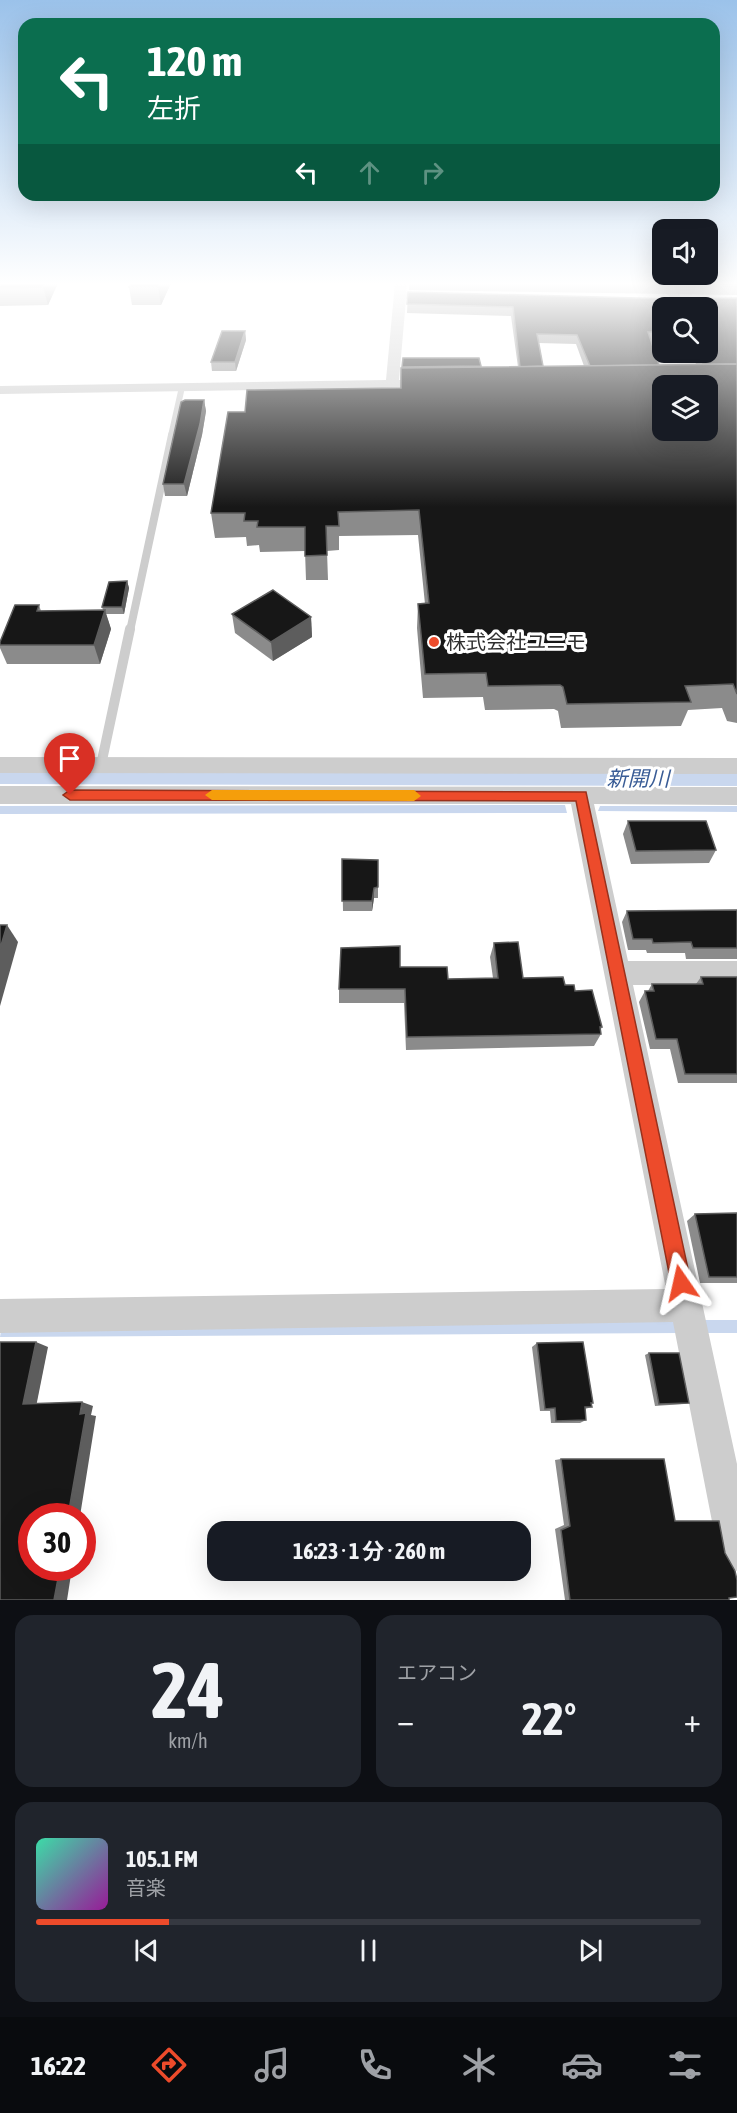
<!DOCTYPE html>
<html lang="ja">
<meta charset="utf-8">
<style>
:root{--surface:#171b24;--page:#20242c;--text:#f1f3f6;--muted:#9ea1a6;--line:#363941;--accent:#ed4b2b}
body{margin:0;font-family:"Asap Condensed","Noto Sans JP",sans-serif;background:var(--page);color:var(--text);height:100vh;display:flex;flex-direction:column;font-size:22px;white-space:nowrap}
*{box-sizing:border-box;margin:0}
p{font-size:20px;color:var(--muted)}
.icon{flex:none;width:33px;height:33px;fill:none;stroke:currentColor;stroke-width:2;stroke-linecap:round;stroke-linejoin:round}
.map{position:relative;height:1600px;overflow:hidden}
.panel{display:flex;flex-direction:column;gap:15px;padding:15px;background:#0d0f14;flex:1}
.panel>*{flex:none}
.guide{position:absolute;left:18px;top:18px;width:702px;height:183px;border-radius:18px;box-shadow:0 6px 24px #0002;background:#0b6e4f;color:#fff;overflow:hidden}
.controls{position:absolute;left:652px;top:219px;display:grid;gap:12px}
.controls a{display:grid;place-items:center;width:66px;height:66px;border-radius:12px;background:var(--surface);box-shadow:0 6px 24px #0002;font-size:30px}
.speed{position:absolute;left:18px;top:1503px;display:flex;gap:12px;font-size:30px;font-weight:700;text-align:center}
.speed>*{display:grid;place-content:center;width:78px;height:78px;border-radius:50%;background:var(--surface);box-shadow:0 6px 24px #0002;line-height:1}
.speed .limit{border:9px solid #d22;background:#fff;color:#111}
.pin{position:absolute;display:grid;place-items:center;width:51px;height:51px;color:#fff;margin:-62px -26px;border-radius:50% 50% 50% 0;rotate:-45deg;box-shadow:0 0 6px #0007}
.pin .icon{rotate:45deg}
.me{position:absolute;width:66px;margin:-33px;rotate:349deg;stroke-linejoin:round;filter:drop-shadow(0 0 4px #0008)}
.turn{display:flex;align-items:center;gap:21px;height:126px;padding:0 30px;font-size:27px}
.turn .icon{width:78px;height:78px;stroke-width:2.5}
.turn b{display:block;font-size:42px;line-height:51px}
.lanes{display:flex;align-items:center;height:57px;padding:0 30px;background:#0003;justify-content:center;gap:30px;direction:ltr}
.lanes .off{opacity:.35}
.big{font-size:45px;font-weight:700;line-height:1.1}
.panel .tile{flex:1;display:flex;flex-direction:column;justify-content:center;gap:9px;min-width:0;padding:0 21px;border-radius:18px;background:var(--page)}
.panel .dial{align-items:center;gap:0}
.dial b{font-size:78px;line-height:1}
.song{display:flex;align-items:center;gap:18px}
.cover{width:72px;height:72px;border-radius:9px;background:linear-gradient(135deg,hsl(160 70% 55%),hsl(300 70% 35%))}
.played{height:6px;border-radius:3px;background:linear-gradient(90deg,var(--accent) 20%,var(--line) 20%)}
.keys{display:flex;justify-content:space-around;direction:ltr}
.heat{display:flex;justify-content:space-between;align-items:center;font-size:33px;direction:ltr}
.panel .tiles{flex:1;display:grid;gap:15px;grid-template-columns:1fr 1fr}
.tile:last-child{grid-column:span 2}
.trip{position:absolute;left:207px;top:1521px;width:324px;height:60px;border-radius:18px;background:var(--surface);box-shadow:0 6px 24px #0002;font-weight:700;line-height:60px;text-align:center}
.tabs{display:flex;height:96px;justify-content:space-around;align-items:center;background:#090b0e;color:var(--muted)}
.tabs .icon{width:42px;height:42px}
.tabs .active{color:var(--accent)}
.tabs b{font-size:27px;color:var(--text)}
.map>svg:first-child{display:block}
.water{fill:#c9d7ee}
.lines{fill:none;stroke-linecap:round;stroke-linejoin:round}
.lane-far2{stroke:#cdcdcd;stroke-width:6}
.lane-far1{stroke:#cdcdcd;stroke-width:8}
.lane{stroke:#cdcdcd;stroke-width:10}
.street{fill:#cdcdcd;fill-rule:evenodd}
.wall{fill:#8b8b8b;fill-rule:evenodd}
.shaded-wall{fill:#5d5d5d}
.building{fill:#171717;stroke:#5d5d5d;stroke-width:1.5;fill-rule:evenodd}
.route{fill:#ed4b2b;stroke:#9a311c;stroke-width:1.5}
.slow{fill:#f59e0b}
.poi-dot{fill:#ed4b2b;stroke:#fff;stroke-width:2}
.labels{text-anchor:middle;stroke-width:6;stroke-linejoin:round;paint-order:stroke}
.poi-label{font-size:20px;fill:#303030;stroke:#fff;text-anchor:start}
.water-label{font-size:21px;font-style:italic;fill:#395c96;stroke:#fff}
</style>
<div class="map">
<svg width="737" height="1600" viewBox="0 0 737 1600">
<rect width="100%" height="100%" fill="#fff"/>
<g class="water">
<path d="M0 772 737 773V786L0 784Z"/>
<path d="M565 805 567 813 0 814V806Z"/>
<path d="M600 806H737V812L598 811Z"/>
<path d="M699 1320H737V1333H702Z"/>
<path d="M677 1321 680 1333 0 1337 2 1325Z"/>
</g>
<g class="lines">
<path class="lane-far2" d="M171 436 182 387"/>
<path class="lane-far1" d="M130 631 172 435"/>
<path class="lane" d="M101 765 130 629"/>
<g class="street">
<path d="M395 283H407L406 292H439L445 296 439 300 406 299 399 380H430L437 384 435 387 0 394V386L386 380Z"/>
<path d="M660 283H672L684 302 682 305H674Z"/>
<path d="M0 757 737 758V774L0 773Z"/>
<path d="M0 786 737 787V805L594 804 628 961H737V985H633L737 1464V1571L723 1566 718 1552 673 1322 0 1333V1299L666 1289 571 804H0Z"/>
</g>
</g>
<g class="wall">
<path d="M0 283H58L48 305 0 306Z"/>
<path d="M171 283 161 305H132L129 287Z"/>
<path d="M409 283H737V295L409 290Z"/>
<path d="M408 292 675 299 737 298V723L727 721 722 708 688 710 681 726 561 728 558 711 554 709 485 710 483 697 423 698 417 628 418 604H425L418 535 339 536V550L327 551 328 580H306L305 551 260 552 259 545 247 546 246 537 215 538 211 513 245 412 400 388 401 368H402L403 358 481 366V367H518L511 316 407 313ZM663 308 708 352H690L696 364 659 365 651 341H663ZM539 343 576 344 584 366H543Z"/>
<path d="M245 331 246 340 236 371H212L211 362Z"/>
<path d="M204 400 206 411 202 435 187 496H165L163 484Z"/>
<path d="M127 581 129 588 124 614H106L111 629 100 664H7L0 648V642L39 605 41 611 103 610 102 607Z"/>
<path d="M232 614 311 617 312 637 273 661 235 633Z"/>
<path d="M628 821 716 850 709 863 631 864 623 834Z"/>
<path d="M342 859 378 860V898H374L372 911H343Z"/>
<path d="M737 910V959H686L685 953H647L646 950H628L622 922 627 911Z"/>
<path d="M494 943 523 978 565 985 575 991 602 1027 600 1031 601 1034 594 1046 406 1050 404 1003H339V989L400 967 448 979 493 978 490 957Z"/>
<path d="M701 977H737V1083H678L670 1049H650L639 1002 645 991H648L652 984H696Z"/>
<path d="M737 1213V1283H700L687 1221 695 1214Z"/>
<path d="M537 1343 593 1403 591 1404 592 1407 585 1409 586 1420 580 1423H551L550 1411H540L532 1347Z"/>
<path d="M649 1353 689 1403 684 1404 655 1406 645 1355Z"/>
<path d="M561 1459 675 1521H719L729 1600H565L555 1529 564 1525 555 1460Z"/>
</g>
<g class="shaded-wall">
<path d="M45 283H58L48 305 43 287Z"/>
<path d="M160 283H171L161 305 158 287Z"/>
<path d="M245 331 246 340 236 371 235 362Z"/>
<path d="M204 400 206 411 202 435 187 496 184 484Z"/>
<path d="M127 581 129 588 124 614 122 607Z"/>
<path d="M105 610 111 629 100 664 94 645Z"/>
<path d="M311 617 312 637 273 661 271 642Z"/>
<path d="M374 888V898L372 911V901Z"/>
<path d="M7 925 18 942 0 1006V949Z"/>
<path d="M36 1342 48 1347 36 1407 23 1404Z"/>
<path d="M82 1402 93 1406 91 1415 96 1416 80 1516H68Z"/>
<path d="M60 1568H72L67 1600H54Z"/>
</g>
<g class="building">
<path d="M0 283H45L43 287 0 288Z"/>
<path d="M131 283H160L158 287H129Z"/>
<path d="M564 283H737V286Z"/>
<path d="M408 292 675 299 737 298V364H703L697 352H708V308H663V332H648L659 365 590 366 577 335 537 334 543 366 520 367 513 307 407 304Z"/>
<path d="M222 331H245L235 362H211Z"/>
<path d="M403 358H479L481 366 402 367Z"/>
<path d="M737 364V694L733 684 685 686 691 702 567 704 563 687 560 685 488 686 486 673 425 674 418 604 429 603 419 510 338 512 339 526H326L327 555 305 556V527H257L258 521H244L245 513H211L228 412H245L247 390 401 388V368ZM663 386H708V430H663Z"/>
<path d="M185 400H204L200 424 184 484H163L181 402Z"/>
<path d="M127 581 122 607H102L109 582Z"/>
<path d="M273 590 311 617 271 642 232 614Z"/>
<path d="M15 605H39L37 611 105 610 94 645H0V642Z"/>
<path d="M628 821H706L716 850 636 851Z"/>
<path d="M342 859 378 860V887L374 888 372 901H342Z"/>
<path d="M737 910V948H693L691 942 653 943 652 939H633L627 911Z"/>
<path d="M0 925H7L0 949Z"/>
<path d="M518 942 523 978 563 977 565 985H574L575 991 592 990 602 1027H600L601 1034 407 1037 405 989H339L341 948 400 946V967H447L448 979 498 978 494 943Z"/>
<path d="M701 977H737V1074H685L677 1039H656L645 991H654L652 984H703Z"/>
<path d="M737 1213V1277H709L695 1214Z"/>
<path d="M0 1342H36L23 1404 82 1402 80 1414 86 1413 68 1516H32V1568H60L54 1600H0Z"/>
<path d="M583 1342 593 1403H591L592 1407H585L586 1420 556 1421 555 1408 545 1409 537 1343Z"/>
<path d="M649 1353H679L689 1403 659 1404Z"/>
<path d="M561 1459H664L675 1521H719L725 1553 735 1571 737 1580V1597L729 1598V1600H570L561 1530 570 1526Z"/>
</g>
<linearGradient id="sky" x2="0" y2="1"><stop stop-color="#9bc2ea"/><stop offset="0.56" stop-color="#fff"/><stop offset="1" stop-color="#fff" stop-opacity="0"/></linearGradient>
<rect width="737" height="507" fill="url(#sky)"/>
<path class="route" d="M70 790 586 792 691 1283 688 1290 681 1293 674 1290 671 1283 576 801 70 800 63 795Z"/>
<path class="slow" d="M212 790H414L421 796 414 801 212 800 205 795Z"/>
<circle class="poi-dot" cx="434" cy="642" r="6"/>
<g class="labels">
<g class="poi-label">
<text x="446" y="649">株式会社ユニモ</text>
</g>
<g class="water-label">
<text x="638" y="786">新開川</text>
</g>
</g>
</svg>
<div class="controls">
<a><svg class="icon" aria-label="sound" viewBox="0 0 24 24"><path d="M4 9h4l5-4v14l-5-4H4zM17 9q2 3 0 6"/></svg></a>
<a><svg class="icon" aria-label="search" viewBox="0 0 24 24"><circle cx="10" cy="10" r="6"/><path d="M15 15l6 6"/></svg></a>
<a><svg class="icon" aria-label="layers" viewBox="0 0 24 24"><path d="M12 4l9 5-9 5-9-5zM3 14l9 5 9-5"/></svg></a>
</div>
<div class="speed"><div class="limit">30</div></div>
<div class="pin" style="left:70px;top:795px;background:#d93025"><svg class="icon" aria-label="arrive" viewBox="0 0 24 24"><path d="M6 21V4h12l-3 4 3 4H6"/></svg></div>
<svg class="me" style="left:681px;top:1283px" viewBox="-20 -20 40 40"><path d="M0-17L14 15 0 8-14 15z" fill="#ed4b2b" stroke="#fff" stroke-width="4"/></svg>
<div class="trip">16:23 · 1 分 · 260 m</div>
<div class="guide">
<div class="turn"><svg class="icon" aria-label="left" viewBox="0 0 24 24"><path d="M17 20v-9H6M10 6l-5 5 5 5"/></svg><div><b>120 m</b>左折</div></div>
<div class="lanes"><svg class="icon" aria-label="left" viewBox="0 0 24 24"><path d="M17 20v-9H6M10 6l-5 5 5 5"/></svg><svg class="icon off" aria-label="ahead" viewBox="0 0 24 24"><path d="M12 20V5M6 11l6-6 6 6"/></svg><svg class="icon off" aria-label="right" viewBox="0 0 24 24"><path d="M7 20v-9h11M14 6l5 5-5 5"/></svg></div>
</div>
</div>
<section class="panel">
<div class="tiles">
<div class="tile dial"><b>24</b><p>km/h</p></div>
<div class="tile"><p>エアコン</p>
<div class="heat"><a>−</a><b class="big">22°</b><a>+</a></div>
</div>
<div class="tile">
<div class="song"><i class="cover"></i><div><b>105.1 FM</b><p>音楽</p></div></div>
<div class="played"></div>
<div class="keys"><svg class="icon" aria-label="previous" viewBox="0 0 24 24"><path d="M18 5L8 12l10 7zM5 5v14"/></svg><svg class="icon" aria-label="pause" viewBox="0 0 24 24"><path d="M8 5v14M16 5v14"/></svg><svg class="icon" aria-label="next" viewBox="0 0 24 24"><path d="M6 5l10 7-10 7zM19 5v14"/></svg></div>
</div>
</div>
</section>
<nav class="tabs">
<b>16:22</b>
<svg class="icon active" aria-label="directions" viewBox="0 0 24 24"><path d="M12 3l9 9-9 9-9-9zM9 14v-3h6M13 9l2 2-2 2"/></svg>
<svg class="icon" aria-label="music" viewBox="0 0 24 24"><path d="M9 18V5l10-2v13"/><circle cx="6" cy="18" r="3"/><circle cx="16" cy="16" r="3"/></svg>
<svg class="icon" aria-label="phone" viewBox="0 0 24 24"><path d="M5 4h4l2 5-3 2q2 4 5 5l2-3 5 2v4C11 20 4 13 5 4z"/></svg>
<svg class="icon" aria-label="climate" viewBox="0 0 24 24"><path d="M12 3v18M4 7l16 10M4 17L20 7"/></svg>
<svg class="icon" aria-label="car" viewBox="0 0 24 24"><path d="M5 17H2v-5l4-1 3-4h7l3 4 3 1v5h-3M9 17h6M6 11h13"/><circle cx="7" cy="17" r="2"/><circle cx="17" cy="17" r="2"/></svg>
<svg class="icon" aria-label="filters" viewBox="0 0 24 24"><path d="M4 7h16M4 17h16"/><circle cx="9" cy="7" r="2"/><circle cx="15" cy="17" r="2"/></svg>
</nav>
